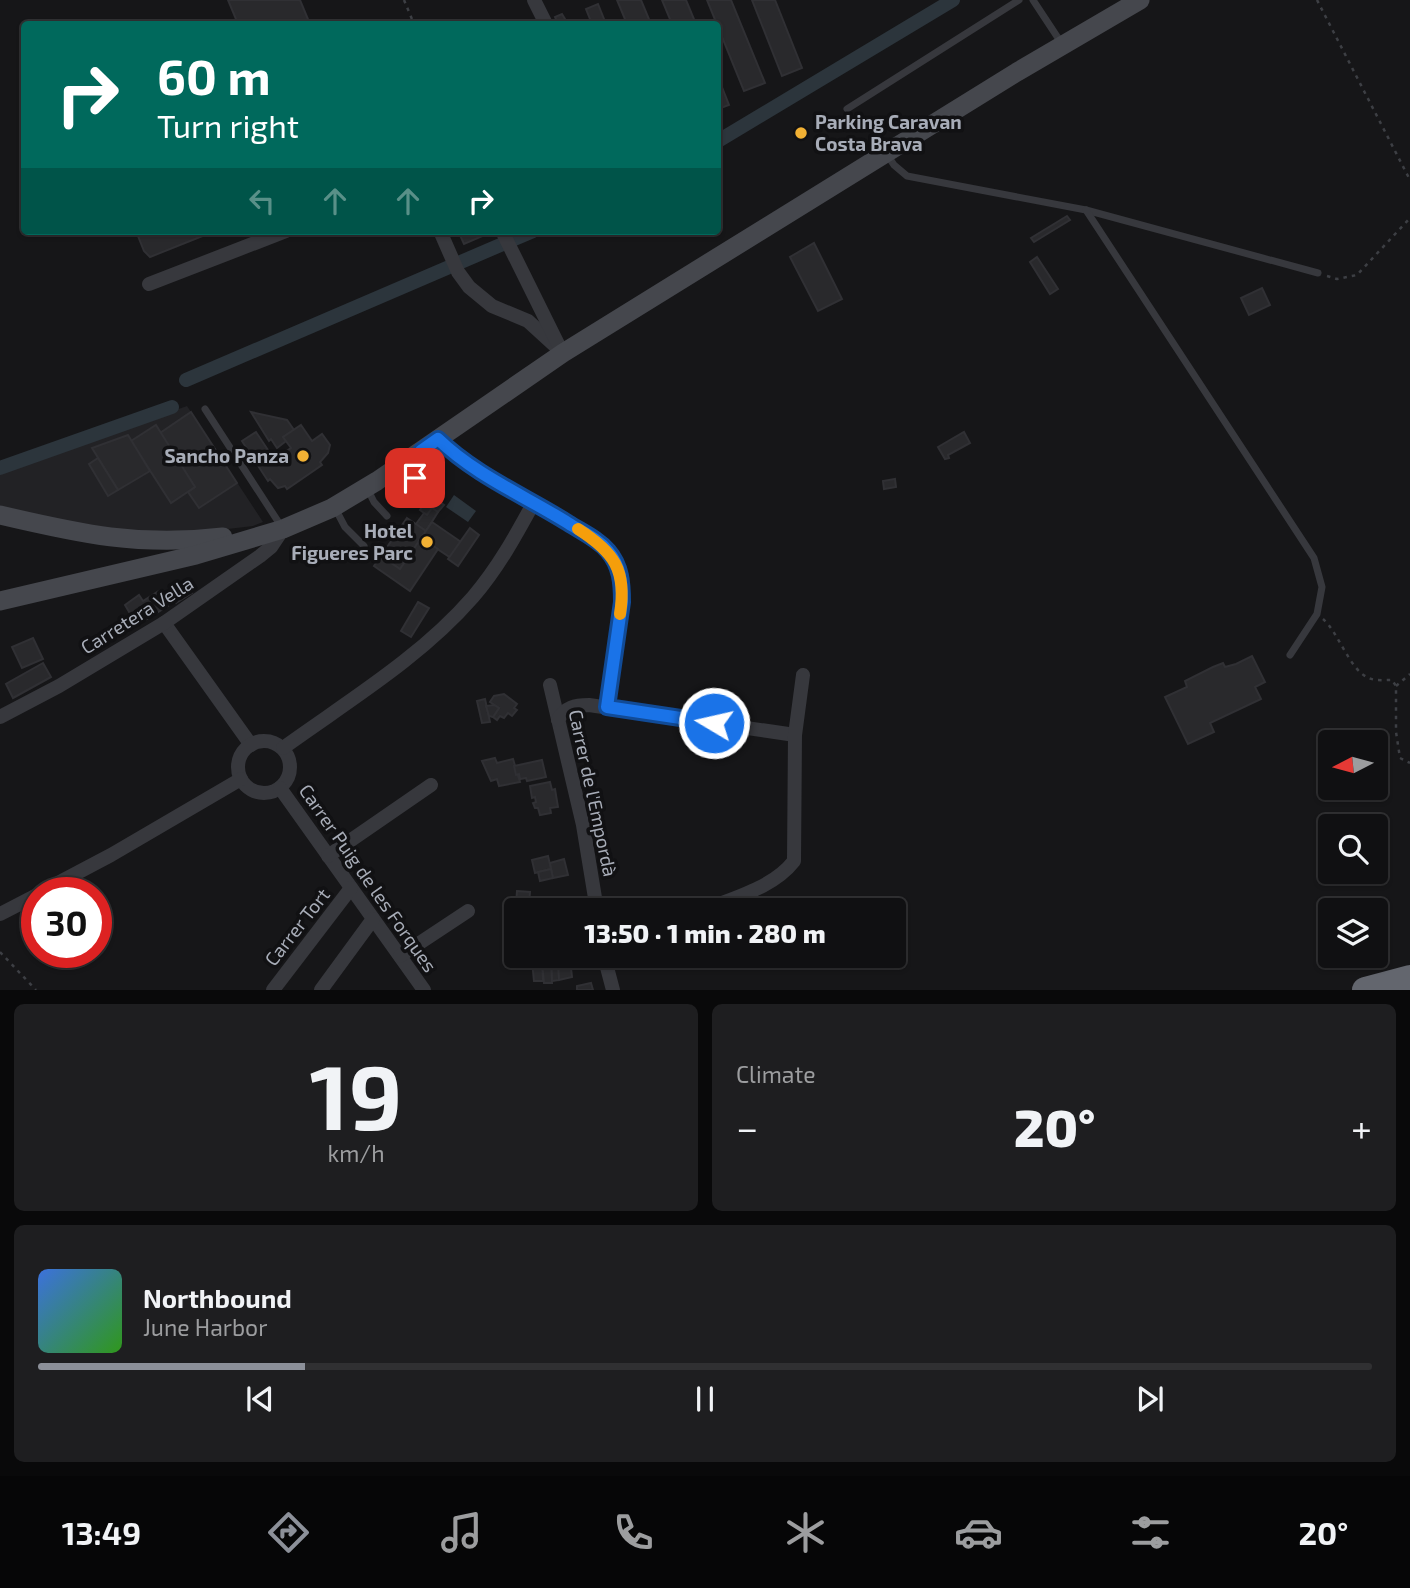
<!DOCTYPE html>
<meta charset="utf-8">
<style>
:root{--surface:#101012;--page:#1e1e20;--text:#f1f3f6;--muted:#9c9d9f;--line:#303032;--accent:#8c9099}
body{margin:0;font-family:"Exo 2",sans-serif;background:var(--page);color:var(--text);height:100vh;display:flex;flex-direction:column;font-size:26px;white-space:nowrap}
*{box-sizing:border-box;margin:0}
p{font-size:23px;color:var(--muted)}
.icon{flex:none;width:38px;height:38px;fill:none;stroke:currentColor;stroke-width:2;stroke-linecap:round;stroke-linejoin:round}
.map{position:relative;height:990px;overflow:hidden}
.drawer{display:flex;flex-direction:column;gap:14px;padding:14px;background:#09090a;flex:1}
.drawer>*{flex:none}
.guide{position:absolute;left:21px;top:21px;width:700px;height:214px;border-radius:7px;box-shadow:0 2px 5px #0004,0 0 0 2px var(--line);background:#00695c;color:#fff;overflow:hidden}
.needle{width:46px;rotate:264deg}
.buttons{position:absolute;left:1318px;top:730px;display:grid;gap:14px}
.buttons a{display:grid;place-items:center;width:70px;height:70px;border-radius:7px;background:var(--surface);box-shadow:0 2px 5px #0004,0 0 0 2px var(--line);font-size:35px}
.speed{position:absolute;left:21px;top:877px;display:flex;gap:14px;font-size:35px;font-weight:700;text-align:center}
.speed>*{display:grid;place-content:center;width:91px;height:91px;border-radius:50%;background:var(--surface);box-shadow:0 2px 5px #0004,0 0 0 2px var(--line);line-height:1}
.speed .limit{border:10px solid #d22;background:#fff;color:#111}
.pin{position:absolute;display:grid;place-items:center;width:60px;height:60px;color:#fff;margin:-30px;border-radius:14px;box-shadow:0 4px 10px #0006}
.me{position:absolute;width:77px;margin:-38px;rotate:279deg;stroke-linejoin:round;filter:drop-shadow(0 0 5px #0008)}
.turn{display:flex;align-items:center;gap:24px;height:147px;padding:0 21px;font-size:32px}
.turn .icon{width:91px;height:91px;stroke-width:2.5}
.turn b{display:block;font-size:49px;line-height:60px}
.lanes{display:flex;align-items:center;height:66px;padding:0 21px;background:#0003;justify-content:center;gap:35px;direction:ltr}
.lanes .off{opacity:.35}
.big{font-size:52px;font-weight:800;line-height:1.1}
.drawer .tile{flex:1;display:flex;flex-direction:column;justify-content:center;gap:10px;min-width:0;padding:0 24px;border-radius:10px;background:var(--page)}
.drawer .dial{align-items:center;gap:0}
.dial b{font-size:91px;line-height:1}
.song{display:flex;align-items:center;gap:21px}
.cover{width:84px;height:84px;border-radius:10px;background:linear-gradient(135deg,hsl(220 70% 55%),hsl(110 70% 35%))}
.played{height:7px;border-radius:4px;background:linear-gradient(90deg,var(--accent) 20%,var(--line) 20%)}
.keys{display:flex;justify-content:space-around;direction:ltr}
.heat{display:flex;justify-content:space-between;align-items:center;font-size:38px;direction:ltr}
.drawer .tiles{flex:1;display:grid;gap:14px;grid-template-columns:1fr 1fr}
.tile:last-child{grid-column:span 2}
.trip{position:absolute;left:504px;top:898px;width:402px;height:70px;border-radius:7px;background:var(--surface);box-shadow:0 2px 5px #0004,0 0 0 2px var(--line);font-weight:800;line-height:70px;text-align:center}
.dock{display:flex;height:112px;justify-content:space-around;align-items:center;background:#060607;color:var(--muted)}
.dock .icon{width:49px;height:49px}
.dock .current{color:var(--accent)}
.dock b{font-size:32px;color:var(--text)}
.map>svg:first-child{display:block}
.built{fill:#222225}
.water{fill:#2c353c}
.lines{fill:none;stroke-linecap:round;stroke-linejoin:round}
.canal{stroke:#2c353c;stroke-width:14}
.building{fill:#29292c;stroke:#303034;stroke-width:2}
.path{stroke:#3d3f44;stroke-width:2.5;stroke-dasharray:3.5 5;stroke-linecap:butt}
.service{stroke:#37383d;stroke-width:7}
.minor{stroke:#37383d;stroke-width:14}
.secondary{stroke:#45474d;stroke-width:19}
.motorway{stroke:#63666e;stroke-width:26}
.route-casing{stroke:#114b97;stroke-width:18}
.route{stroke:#1a73e8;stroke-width:12}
.slow{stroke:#f59e0b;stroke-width:12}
.poi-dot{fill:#f2b134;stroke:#111113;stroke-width:2.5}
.labels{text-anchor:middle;stroke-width:7;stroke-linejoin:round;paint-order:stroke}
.poi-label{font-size:19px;font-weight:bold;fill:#a8adb8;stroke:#111113;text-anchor:end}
.street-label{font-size:19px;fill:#a8adb8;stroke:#111113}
</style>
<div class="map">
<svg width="1410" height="990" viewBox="0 0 1410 990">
<rect width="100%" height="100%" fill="#161618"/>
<path class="built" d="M187 406 263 522 253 526 219 530 158 533 86 526 0 506V473Z"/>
<path class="water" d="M454 495 476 511 468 522 446 507Z"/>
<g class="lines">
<g class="canal">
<path d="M718 141 953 0"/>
<path d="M186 380 533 231"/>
<path d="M0 468 172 407"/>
</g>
</g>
<g class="building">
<path d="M228 0H300L310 24H238Z"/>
<path d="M617 0H641L651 24H627Z"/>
<path d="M662 0H686L696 24H672Z"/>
<path d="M707 0H731L765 83 744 91Z"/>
<path d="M752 0H775L802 68 782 76Z"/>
<path d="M598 4 606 24H592L586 9Z"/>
<path d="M562 14 568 24H558L555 17Z"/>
<path d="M718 77 729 105 718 109Z"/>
<path d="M1067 216 1070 220 1034 242 1031 238Z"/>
<path d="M136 231H215L150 257 144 251Z"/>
<path d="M464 231H484L485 235 464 244 459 233Z"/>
<path d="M814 243 842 299 818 311 790 257Z"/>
<path d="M1037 257 1058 289 1050 294 1030 262Z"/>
<path d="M1262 288 1270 305 1249 315 1241 298Z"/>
<path d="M191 412 237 483 199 508 188 492 195 487 160 433Z"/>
<path d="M251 412 287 420 294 430 283 437 286 441 277 448 271 439 269 441Z"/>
<path d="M156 425 195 487 171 503 131 441Z"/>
<path d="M301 425 312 441 322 434 330 445 328 453 320 462 322 465 287 489 285 486 278 488 270 479 268 481 242 441 256 432 274 459 291 448 283 437Z"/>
<path d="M964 432 970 443 948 455 949 458 945 459 938 447Z"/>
<path d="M128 435 150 471 118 490 92 448Z"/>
<path d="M98 458 118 490 108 496 89 464Z"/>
<path d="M895 479 896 487 884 489 883 481Z"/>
<path d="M430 495 444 505 438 512 432 508 427 515 420 510Z"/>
<path d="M432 508 438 512 426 531 416 524 424 513 427 515Z"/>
<path d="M407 518 426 531 400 569 381 556Z"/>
<path d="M432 522 461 542 451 558 421 538Z"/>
<path d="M470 528 479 535 458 566 448 559Z"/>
<path d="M421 538 438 549 410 591 374 566 381 556 400 569Z"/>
<path d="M186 584 192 593 176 603 170 594Z"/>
<path d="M159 591 168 606 137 625 125 605 139 595 143 601Z"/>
<path d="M418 602 429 608 411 637 401 631Z"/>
<path d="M33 638 43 659 22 668 12 647Z"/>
<path d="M1252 656 1265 682 1255 687 1261 699 1210 723 1214 732 1188 744 1165 697 1187 687 1185 681 1213 667 1223 663 1225 667 1236 664Z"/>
<path d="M43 663 51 677 13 698 6 684Z"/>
<path d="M504 694 517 704 514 708 517 710 512 716 508 713 504 718 500 716 497 720 493 717 499 708 490 702 494 696Z"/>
<path d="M485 699 490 722 482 723 477 701Z"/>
<path d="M494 705 499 708 493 717 489 716 486 706Z"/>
<path d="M495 758 497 763 513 759 520 782 499 786 497 779 491 781 482 761Z"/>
<path d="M542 760 546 777 527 781 526 778 520 779 519 774 516 775 514 766Z"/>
<path d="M550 782 552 790 555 789 558 807 550 808 551 813 540 815 538 808H535L533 803 536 802 535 797 532 798 530 786Z"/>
<path d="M548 856 551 869 535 873 532 860Z"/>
<path d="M564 859 568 875 553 878 550 863Z"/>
<path d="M551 869 553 878 540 881 538 872Z"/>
<path d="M517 891 530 892 529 905 516 904Z"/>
<path d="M551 958 558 960 559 980 552 981Z"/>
<path d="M570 959 572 977 559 980 558 960Z"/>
<path d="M532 961H542L543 981H534Z"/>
<path d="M551 961 552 983H544L542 962Z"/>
<path d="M591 983 593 990H577V986Z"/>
</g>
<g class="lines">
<g class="path">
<path d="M404 0 414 24"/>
<path d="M1317 0 1410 180"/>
<path d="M1327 276 1337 279 1357 275 1410 218"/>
<path d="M1323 619C1339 633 1350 671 1369 678 1375 681 1385 680 1392 680L1396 686V732L1400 758 1410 763"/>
<path d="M1396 686 1410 674"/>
<path d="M0 952 36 990"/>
</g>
<g class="service">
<path d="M1033 0 1062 44"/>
<path d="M847 109 1019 0"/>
<path d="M886 153 894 165 907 176 1086 210 1318 273"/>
<path d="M1086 210 1314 558 1322 587 1317 614 1290 655"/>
<path d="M205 409 281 526"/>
<path d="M415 478 419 458"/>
<path d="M367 488 374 502 387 516"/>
<path d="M335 508 345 527 364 546"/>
</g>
<g class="minor">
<path d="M534 0 546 24"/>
<path d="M440 231 458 272 469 287 492 306 528 321 563 353"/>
<path d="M502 231 559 346"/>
<path d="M149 284 286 231"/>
<path d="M438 439 471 467 534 502 597 541 614 560 621 579 622 602 607 707"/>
<path d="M164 623 251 745"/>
<path d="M550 685 583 825 597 910"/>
<path d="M0 717 59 686 164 623 260 556 271 547 283 529"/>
<path d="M558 720C565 707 575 705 589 705L795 735"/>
<circle cx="264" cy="767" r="26"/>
<path d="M283 748C348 701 420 658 473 597 498 568 516 535 534 502"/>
<path d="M280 788 424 990"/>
<path d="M328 856 431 785"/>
<path d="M41 892 111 855 241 779"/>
<path d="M704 910C735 897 773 888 794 861L795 735 803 675"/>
<path d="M0 914 37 895"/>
<path d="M400 956 468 911"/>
<path d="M604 956 613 990"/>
<path d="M273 990 351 888"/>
<path d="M321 990 373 919"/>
</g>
<g class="secondary">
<path d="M0 515C81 534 139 547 223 537"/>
<path d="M0 601 196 555 283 529 332 508 377 481 563 353 1017 72 1140 0"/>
</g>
<path class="motorway" d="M1365 990 1410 978"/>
</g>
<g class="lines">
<g class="route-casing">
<path id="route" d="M415 478 421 451 438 439C475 475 525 496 568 523 582 532 598 539 608 551 621 566 622 584 622 602L607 707 714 723"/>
</g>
<use href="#route" class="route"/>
<path class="slow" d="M578 529C614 552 627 570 620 614"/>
</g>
<g class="poi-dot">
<circle cx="801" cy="133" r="7"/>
<circle cx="303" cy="456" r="7"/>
<circle cx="427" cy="542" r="7"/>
</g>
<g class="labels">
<g class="poi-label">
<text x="815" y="129" text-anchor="start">Parking Caravan<tspan x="815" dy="22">Costa Brava</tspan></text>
<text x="289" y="463">Sancho Panza</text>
<text x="413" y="538">Hotel<tspan x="413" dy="22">Figueres Parc</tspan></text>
</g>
<g class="street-label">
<text transform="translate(137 615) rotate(-32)" y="7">Carretera Vella</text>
<text transform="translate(593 793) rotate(78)" y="7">Carrer de l'Empordà</text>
<text transform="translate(368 878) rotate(55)" y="7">Carrer Puig de les Forques</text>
<text transform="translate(297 927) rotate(-52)" y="7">Carrer Tort</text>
</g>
</g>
</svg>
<div class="buttons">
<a><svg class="needle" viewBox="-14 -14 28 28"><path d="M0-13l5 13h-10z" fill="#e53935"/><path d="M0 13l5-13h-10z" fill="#9c9d9f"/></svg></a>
<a><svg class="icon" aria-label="search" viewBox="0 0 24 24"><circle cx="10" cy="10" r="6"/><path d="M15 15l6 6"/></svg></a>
<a><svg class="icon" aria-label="layers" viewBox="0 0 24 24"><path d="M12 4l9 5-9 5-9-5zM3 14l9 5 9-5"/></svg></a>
</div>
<div class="speed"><div class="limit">30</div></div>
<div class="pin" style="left:415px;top:478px;background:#d93025"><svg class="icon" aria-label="arrive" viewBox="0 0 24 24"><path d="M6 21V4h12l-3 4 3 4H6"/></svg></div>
<svg class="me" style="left:714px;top:723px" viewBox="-20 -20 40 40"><circle r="17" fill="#1a73e8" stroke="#fff" stroke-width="3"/><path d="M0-11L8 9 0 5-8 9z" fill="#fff"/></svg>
<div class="trip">13:50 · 1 min · 280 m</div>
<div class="guide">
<div class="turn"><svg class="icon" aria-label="right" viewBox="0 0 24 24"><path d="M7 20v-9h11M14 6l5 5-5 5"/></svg><div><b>60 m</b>Turn right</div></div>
<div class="lanes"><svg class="icon off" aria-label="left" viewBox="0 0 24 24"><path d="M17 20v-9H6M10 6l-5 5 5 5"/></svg><svg class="icon off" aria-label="ahead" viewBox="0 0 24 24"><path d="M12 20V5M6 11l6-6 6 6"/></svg><svg class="icon off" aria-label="ahead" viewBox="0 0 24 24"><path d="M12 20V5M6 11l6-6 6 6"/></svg><svg class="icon" aria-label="right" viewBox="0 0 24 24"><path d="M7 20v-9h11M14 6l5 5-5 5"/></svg></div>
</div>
</div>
<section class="drawer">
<div class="tiles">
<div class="tile dial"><b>19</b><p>km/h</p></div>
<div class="tile"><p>Climate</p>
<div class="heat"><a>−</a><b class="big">20°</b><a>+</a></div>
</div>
<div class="tile">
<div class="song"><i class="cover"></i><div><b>Northbound</b><p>June Harbor</p></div></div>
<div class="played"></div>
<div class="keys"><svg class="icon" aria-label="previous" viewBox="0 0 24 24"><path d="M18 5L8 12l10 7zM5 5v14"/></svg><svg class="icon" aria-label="pause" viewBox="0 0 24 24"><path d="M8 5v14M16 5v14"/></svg><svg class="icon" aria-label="next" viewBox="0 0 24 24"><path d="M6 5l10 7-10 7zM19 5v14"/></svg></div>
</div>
</div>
</section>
<nav class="dock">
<b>13:49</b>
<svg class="icon current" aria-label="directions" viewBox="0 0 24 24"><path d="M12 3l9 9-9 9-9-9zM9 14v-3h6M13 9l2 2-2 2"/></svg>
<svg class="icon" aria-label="music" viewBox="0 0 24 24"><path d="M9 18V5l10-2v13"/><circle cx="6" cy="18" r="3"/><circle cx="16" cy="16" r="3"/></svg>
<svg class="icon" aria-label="phone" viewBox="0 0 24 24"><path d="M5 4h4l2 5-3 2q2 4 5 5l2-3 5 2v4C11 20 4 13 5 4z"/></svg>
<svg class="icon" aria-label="climate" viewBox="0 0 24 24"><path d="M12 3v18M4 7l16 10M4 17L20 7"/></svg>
<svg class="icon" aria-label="car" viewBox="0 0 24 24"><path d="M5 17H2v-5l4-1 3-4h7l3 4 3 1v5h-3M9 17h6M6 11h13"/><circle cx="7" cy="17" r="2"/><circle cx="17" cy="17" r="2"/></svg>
<svg class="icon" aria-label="filters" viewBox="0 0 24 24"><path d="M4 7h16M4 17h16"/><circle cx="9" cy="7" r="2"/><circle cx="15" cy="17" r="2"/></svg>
<b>20°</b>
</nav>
